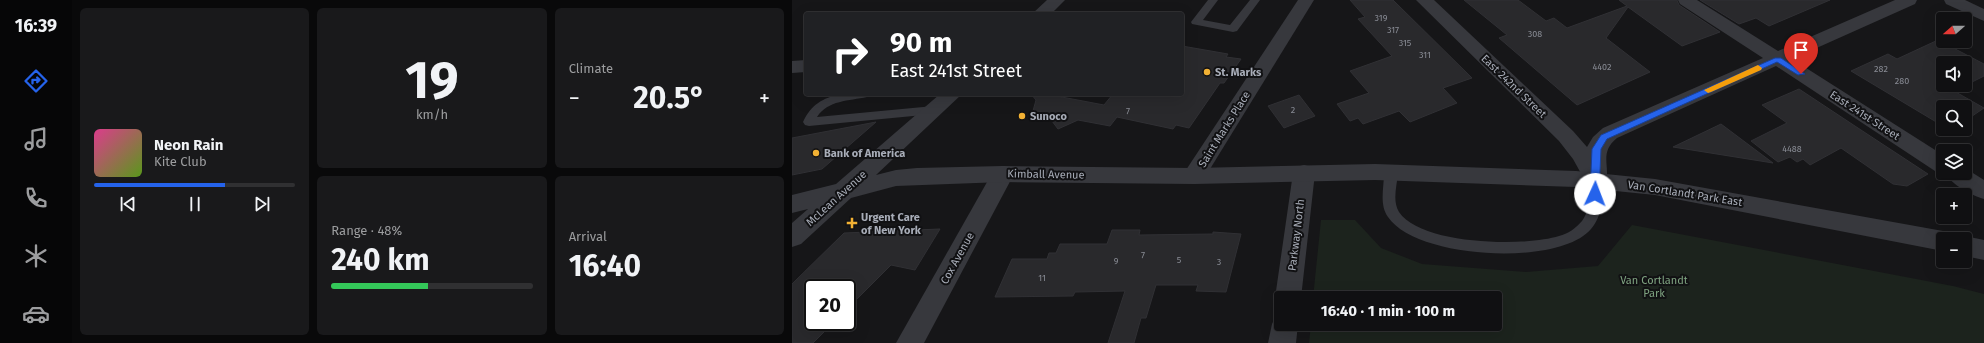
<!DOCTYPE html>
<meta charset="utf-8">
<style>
:root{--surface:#101012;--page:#19191b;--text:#f1f3f6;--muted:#9c9d9f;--line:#303032;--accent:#2563eb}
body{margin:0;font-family:"Fira Sans",sans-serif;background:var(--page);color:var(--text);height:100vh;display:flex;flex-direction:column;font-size:15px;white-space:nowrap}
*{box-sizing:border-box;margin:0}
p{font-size:13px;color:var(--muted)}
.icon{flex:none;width:22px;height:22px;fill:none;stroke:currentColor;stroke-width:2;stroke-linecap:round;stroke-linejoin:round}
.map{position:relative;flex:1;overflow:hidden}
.details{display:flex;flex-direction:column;gap:8px;padding:8px;background:#09090a;width:720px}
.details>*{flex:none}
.banner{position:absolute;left:12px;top:12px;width:380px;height:84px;border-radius:4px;box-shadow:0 4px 16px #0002,0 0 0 1px var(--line);background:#202124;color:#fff;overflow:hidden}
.needle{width:26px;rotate:249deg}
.fabs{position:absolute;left:1144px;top:12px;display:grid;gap:8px}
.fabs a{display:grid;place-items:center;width:36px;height:36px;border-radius:4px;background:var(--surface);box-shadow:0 4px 16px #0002,0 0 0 1px var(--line);font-size:20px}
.speed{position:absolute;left:12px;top:279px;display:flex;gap:8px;font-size:20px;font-weight:700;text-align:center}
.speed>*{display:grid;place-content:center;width:52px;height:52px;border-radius:50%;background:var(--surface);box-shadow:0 4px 16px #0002,0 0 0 1px var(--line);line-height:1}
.speed .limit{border:2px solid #111;border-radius:6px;background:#fff;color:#111}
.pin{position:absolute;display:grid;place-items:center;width:34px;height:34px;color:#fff;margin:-41px -17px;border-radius:50% 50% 50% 0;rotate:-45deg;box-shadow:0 0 4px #0007}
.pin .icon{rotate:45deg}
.me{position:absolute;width:44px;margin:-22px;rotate:2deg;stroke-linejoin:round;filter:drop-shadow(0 0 3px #0008)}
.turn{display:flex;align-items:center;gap:14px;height:84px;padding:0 20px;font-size:18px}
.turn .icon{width:52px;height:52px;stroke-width:2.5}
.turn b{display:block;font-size:28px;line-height:34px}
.big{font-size:30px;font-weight:700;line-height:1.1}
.details .card{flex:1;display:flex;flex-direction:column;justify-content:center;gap:6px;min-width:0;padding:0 14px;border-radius:6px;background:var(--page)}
.details .dial{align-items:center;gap:0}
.dial b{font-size:52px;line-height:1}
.song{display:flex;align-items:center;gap:12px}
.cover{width:48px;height:48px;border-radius:6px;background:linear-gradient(135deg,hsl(330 70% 55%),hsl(90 70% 35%))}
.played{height:4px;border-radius:2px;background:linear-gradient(90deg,var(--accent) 65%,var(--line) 65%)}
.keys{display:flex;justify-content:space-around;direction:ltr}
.heat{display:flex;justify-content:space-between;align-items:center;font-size:22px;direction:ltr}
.charge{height:6px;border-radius:3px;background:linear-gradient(90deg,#34c759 48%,var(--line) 0)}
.details .tiles{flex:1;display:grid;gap:8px;grid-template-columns:repeat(3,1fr)}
.card:first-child{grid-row:span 2}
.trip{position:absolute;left:482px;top:291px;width:228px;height:40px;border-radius:4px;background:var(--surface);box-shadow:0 4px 16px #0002,0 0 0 1px var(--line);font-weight:700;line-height:40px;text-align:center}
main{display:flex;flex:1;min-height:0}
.dock{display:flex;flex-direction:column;width:72px;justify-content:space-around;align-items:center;background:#060607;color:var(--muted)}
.dock .icon{width:28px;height:28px}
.dock .selected{color:var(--accent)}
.dock b{font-size:18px;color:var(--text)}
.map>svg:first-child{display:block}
.green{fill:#1c231d}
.building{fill:#29292c;stroke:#303034;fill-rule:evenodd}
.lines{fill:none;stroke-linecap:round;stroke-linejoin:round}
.service{fill:#37383d;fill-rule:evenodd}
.minor{fill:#37383d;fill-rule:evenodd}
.tertiary{fill:#37383d;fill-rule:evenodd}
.route{fill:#2563eb;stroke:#184099}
.slow{fill:#f59e0b}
.poi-dot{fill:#f2b134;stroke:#111113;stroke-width:1.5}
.labels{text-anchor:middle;stroke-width:4;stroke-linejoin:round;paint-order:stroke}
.number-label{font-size:9px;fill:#888b94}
.poi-label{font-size:11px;font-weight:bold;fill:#a8adb8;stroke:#111113;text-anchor:start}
.street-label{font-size:11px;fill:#a8adb8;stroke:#111113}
.park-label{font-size:11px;fill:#7fa381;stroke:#111113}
</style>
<main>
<nav class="dock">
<b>16:39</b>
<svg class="icon selected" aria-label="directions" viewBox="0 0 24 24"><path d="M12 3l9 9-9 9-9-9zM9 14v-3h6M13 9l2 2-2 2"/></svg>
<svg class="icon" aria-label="music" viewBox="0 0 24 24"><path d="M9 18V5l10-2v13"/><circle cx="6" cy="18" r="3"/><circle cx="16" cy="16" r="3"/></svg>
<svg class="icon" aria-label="phone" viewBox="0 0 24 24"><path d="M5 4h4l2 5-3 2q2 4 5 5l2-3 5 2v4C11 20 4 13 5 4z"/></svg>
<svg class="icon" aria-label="climate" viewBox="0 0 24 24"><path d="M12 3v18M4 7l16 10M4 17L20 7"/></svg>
<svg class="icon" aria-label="car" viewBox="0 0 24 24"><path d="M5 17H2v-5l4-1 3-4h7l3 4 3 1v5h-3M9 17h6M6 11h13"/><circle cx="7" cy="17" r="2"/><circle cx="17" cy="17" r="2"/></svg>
</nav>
<section class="details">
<div class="tiles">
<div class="card">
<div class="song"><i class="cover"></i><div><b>Neon Rain</b><p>Kite Club</p></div></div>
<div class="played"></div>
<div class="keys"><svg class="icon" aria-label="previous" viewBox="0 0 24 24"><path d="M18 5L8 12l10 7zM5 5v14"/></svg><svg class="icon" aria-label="pause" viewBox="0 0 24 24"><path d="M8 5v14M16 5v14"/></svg><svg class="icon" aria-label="next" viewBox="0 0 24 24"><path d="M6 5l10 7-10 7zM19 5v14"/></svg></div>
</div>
<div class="card dial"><b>19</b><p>km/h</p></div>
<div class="card"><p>Climate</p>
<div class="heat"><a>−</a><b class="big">20.5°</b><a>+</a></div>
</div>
<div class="card"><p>Range · 48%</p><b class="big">240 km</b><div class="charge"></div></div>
<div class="card"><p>Arrival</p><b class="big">16:40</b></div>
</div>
</section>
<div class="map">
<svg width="1192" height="343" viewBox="0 0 1192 343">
<rect width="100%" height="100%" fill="#161618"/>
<path class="green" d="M529 220H563L589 248 630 264 734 272 806 266 840 225 1161 286 1192 294V343H517L519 324H703V298H521Z"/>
<g class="building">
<path d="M558 0H601L680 78 651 88 665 103 618 122 607 111 571 124 566 118 558 121 545 104 577 93 558 71 600 56 566 19 573 17Z"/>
<path d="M672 0H726L754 21 762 18 775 28 835 6 827 0H885L887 5 928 32 890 46 836 7 814 38 858 72 785 105 707 38 715 35Z"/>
<path d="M908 0H1038L977 26 964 18 947 24Z"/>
<path d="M1146 40 1192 64V76L1162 91 1192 108 1173 121V107H1151V126L1059 71 1096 54 1105 59ZM1151 63H1173V85H1151Z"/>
<path d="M390 46 436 54 434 57 449 59 432 83H428L397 128 384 125 381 129 325 117 318 126 286 120 266 129 254 113 241 111 244 100 239 94H254L312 105 321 94H390Z"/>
<path d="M1007 89 1069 130 1136 174 1115 186 1101 184 1049 148 1018 165 1011 159 1005 162 998 157 986 162 959 141 995 123 970 105Z"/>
<path d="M507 95 523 116 492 128 476 106Z"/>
<path d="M84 122 30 169 0 175V138Z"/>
<path d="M929 124 981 163 881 147Z"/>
<path d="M148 229 123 270 99 265 55 309V288H21V322H42L21 343H0V284L52 233Z"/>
<path d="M320 230H348L347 235 421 234V232L449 234 434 292 404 291 406 285H364L354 318H349L342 343H316L333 291 283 292 281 296 203 297 220 259H255L257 253H264L268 244H315Z"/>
</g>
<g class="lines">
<g class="service">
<path d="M416 0H426L411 20 438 25 458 0H468L445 31 441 32 400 24 399 22Z"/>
<path d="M49 94H77L75 97C57 101 36 100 25 117L142 106 148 110 142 114 17 126 13 125 11 122C19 105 30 98 49 94Z"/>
<path d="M599 168 604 170 606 173C605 185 600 201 607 212 629 245 732 247 767 236 776 234 784 228 790 221 798 211 797 192 797 180L799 177 804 175 809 177 811 180C810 197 811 216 799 229 767 267 624 259 596 217 587 204 592 188 592 173L594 170Z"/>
</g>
<g class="minor">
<path d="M506 0H522L410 182 402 184 394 182 391 176 394 170Z"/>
<path d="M624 0H642L781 131 795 147 801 137 811 128 971 58 888 4 886 0H905L986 51 1103 0H1125L1123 4 1000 59 1151 155V173L1143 171 984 66 825 138C805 154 821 169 812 186L804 188 796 186 781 159 767 141Z"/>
<path d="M1152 0H1173L1192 9V21L1154 4Z"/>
<path d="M14 60V72L0 73V61Z"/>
<path d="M512 165 520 167 523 173 509 298H489V307L483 298 501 173 504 167Z"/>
<path d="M211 166 219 168 222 174 132 343H104L203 168Z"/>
<path d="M1173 168 1192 180V199C1179 195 1160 185 1153 173H1173Z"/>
<path d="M489 314V324H506L504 343H476L480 324 484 316Z"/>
</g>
<g class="tertiary">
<path d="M255 0H273L259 14H240Z"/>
<path d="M148 94H170L84 175 104 170 125 168 211 166 402 168 583 164 784 171 863 179 1151 231 1160 234 1162 239H1151V251L863 195 784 187 583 180 402 184 211 182 104 186 59 198 9 244 0 247V223L16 209 0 213V195L44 184Z"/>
<path d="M1173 236 1192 240V260L1173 256V239H1165Z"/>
</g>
</g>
<path class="route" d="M983 58H989L1013 74 1006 75 985 62 815 139 809 149 807 194 803 197 799 196 798 194 800 149 809 135Z"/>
<path class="slow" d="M966 65 970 68 969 70 919 92 916 93 912 90Z"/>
<g class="poi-dot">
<circle cx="415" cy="72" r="4"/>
<circle cx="230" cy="116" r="4"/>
<circle cx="24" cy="153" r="4"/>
<path d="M58 217h4v4h4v4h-4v4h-4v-4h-4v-4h4z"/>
</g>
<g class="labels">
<g class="number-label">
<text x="589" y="21">319</text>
<text x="601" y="33">317</text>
<text x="743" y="37">308</text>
<text x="613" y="46">315</text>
<text x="633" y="58">311</text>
<text x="810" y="70">4402</text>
<text x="1089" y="72">282</text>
<text x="1110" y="84">280</text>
<text x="501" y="113">2</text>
<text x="336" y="114">7</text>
<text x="1000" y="152">4488</text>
<text x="351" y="258">7</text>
<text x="387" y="263">5</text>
<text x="324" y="264">9</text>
<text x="427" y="265">3</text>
<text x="250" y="281">11</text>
</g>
<g class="poi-label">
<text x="423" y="76">St. Marks</text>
<text x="238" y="120">Sunoco</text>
<text x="32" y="157">Bank of America</text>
<text x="69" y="221">Urgent Care<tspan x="69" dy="13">of New York</tspan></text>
</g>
<g class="street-label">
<text transform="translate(722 86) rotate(44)" y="4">East 242nd Street</text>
<text transform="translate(1073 115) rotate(33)" y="4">East 241st Street</text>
<text transform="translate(432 129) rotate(-58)" y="4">Saint Marks Place</text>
<text transform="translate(254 174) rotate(1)" y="4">Kimball Avenue</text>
<text transform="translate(893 193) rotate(9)" y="4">Van Cortlandt Park East</text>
<text transform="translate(44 198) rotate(-42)" y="4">McLean Avenue</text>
<text transform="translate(504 235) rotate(-83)" y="4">Parkway North</text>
<text transform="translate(165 258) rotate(-61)" y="4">Cox Avenue</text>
</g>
<g class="park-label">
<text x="862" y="284">Van Cortlandt<tspan x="862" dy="13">Park</tspan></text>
</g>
</g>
</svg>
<div class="fabs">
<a><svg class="needle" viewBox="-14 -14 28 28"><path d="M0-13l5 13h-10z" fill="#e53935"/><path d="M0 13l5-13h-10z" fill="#9c9d9f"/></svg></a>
<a><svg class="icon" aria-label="sound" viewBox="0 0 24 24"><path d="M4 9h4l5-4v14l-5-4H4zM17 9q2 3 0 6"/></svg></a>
<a><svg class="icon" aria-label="search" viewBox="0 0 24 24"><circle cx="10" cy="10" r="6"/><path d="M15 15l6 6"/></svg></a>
<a><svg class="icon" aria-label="layers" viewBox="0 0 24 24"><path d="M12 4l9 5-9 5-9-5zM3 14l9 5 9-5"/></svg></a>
<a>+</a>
<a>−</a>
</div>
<div class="speed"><div class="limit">20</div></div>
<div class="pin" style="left:1009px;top:74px;background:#d93025"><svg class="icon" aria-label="arrive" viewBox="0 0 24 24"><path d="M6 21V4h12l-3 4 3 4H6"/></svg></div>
<svg class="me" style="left:803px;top:194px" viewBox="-20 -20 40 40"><circle r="19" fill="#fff"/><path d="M0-13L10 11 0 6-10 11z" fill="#2563eb"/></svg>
<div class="trip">16:40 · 1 min · 100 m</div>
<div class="banner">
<div class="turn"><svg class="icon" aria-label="right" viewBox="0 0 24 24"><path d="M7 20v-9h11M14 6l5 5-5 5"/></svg><div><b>90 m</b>East 241st Street</div></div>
</div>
</div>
</main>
